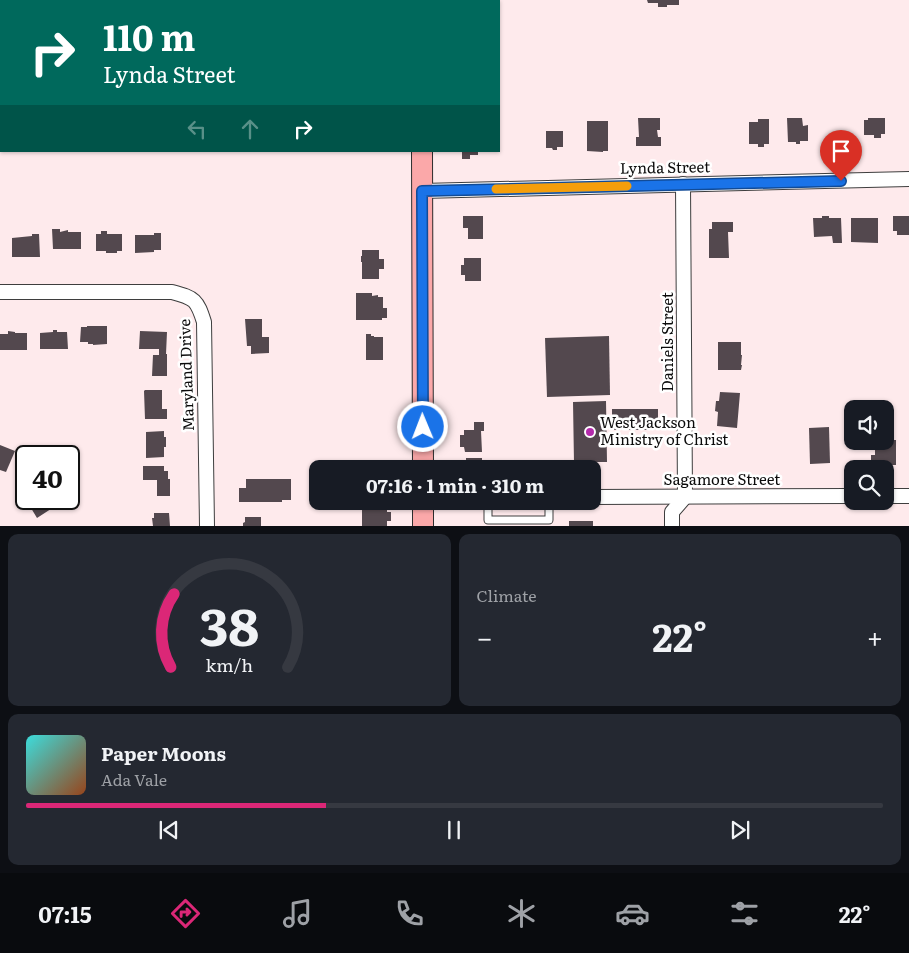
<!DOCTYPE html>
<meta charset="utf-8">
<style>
:root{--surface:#171b24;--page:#242831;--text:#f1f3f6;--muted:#9ea1a6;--line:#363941;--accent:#db2777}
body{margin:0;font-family:Literata,serif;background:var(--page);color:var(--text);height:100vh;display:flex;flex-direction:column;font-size:19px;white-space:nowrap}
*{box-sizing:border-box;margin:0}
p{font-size:16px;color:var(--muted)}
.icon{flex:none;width:28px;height:28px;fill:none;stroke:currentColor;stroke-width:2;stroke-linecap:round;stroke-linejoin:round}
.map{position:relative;height:526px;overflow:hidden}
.drawer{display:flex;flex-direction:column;gap:8px;padding:8px;background:#0d0f14;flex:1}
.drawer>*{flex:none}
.banner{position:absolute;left:0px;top:0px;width:500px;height:152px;box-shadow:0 1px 4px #0004;background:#00695c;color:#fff;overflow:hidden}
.controls{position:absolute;left:844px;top:400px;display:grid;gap:10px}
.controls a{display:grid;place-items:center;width:50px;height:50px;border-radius:10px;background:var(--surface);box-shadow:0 1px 4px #0004;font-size:25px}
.speed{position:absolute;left:15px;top:445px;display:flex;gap:10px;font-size:25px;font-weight:700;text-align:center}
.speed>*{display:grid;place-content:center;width:65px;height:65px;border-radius:50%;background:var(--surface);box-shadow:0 1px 4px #0004;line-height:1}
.speed .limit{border:2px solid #111;border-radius:8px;background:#fff;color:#111}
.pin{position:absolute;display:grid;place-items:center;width:42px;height:42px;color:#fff;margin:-51px -21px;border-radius:50% 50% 50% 0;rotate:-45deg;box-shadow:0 0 5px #0007}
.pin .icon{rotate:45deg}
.me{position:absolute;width:55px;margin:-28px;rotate:359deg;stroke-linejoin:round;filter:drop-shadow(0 0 4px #0008)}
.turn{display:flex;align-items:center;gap:18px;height:105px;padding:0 20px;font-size:22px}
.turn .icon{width:65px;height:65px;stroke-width:2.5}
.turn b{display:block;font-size:35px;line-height:42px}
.lanes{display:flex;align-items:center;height:48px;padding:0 20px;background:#0003;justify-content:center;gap:25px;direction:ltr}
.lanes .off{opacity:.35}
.big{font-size:38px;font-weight:700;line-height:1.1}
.drawer .card{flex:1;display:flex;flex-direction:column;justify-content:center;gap:8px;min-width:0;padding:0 18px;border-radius:10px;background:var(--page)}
.drawer .dial{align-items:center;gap:0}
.dial svg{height:130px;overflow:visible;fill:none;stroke:var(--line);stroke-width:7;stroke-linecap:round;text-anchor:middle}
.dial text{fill:var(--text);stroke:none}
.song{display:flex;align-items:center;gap:15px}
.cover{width:60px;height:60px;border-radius:8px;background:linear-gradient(135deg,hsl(180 70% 55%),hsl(20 70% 35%))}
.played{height:5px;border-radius:2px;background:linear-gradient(90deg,var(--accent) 35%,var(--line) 35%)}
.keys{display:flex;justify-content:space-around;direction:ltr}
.heat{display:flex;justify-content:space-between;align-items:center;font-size:28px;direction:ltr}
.drawer .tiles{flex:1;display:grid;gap:8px;grid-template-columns:1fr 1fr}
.card:last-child{grid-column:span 2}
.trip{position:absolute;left:309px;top:460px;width:292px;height:50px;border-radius:10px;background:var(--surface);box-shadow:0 1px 4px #0004;font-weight:700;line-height:50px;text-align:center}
.dock{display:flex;height:80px;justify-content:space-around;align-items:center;background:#090b0e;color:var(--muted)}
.dock .icon{width:35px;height:35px}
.dock .selected{color:var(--accent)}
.dock b{font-size:22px;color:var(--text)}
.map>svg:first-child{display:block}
.building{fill:#53484e}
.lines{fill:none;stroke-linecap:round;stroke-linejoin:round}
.lane-casing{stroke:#3e3e3e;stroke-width:9}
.street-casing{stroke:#3e3e3e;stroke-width:16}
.secondary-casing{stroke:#2d2d2d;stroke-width:22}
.lane{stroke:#fff;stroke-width:7}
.street{stroke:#fff;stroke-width:14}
.secondary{stroke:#fba8a9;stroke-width:20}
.route-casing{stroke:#114b97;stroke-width:12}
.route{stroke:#1a73e8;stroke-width:9}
.slow{stroke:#f59e0b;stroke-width:9}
.poi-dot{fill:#b42bac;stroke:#fff;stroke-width:2}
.labels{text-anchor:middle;stroke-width:5;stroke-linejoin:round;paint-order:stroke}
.street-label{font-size:15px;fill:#0b0b0b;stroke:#fff}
.poi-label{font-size:15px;fill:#0b0b0b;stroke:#fff;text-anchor:start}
</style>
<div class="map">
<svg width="909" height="526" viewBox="0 0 909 526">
<rect width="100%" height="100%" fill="#feeaec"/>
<g class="building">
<path d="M647 0H679V5H667V7H658V3H648Z"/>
<path d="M638 118H660V130H657L658 137H661V146H636V137H639Z"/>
<path d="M787 118H802L803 126 808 125V141H800V144H796V142H788Z"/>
<path d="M868 118H885V134H881V138H874V135H864V120H868Z"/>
<path d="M758 119H769V144H764V147H758V144H749V122H758Z"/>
<path d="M587 121H608V151H603V152L587 151Z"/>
<path d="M546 131H563V147H557V150H553L552 148H546Z"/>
<path d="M462 151H478V155H470V159H462Z"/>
<path d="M463 216H483V239H468V228H463Z"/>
<path d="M822 216H829V218H841L842 243H833L832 236 814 237 813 218H822Z"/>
<path d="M893 216H909V235H897V231H893Z"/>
<path d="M851 218H878V243L851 242Z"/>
<path d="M712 222H733V232H728L729 258H709V229H712Z"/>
<path d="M52 229H60V232L68 230V232H81V249H53Z"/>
<path d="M101 231H107V234H122V251H117V253H106V251H96V234H101Z"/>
<path d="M154 233H161V250H154V252L135 253V235H154Z"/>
<path d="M32 234H39L40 257H12V238L32 236Z"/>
<path d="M362 250H379V259H384V269H379V279H362V262H361V256H362Z"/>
<path d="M464 258H481V281H465V275H461V265H464Z"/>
<path d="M356 293H372V296L378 295V297H383V308H387V318H382V320H356Z"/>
<path d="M245 319H262V337H269V353L251 354V346H247Z"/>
<path d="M87 326H107V344L93 345V344H88V342H80L81 327H87Z"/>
<path d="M53 330H57V332H67L68 349H40V333L53 332Z"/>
<path d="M8 331 15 332V333H27V350H0V334H8Z"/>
<path d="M140 331 167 332 166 354H167V376H152L153 355H159V349H139Z"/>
<path d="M366 334H371V336H374V337H383V360H366Z"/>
<path d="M609 336 610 395 547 397 545 338Z"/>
<path d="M718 342H741V355H742L741 365H742L741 370H718Z"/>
<path d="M145 390H162V409H167V419H145L144 391Z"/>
<path d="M720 392 740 393 737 428 717 426 718 412 715 411 716 401H719Z"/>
<path d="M606 401 607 462H596L597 474H592V469H582V463H574L573 402Z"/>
<rect x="612" y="409" width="46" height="21"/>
<path d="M474 422H484V431H481L482 452H465L464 447H460V435H464V430H474Z"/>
<path d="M829 427 830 463 810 464 809 428Z"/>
<path d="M164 431V437H166V447H164V457L146 458V432Z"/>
<path d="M885 440H896V465H871V455H875V441H885Z"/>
<path d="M0 445 15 451 6 472 0 470Z"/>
<path d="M466 458H482V462H485V469H464V463H466Z"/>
<path d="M143 466H164V471H168V479H170V496H157V480H143Z"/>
<path d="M246 479H291V500H282V502H239V488H246Z"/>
<path d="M26 491V499H53L57 505 37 518 22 493Z"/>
<path d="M377 501H387V512H391V521H387V526H362V504H377Z"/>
<path d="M154 513H169L170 526H153L152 518H154Z"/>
<path d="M245 517H261V526H243V523L245 522Z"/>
<rect x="569" y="521" width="24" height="5"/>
</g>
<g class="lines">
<g class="lane-casing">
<path id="lane" d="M488 501V520H549V501"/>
</g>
<g class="street-casing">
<g id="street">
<path d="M422 191 909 179"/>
<path d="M0 292H172C195 298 197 300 204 322L207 526"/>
<path d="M885 496H909"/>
<path d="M592 497 852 496"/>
<path d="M672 526V512L685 497 683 184"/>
</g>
</g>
<g class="secondary-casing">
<g id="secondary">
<path d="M421 0V1"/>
<path d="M422 151 423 469"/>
<path d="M423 501V526"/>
</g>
</g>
<use href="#lane" class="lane"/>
<use href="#street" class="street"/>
<use href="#secondary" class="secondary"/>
</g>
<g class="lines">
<g class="route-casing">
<path id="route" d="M423 427 422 191 841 181"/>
</g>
<use href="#route" class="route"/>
<path class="slow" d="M496 189 627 186"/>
</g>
<circle class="poi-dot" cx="590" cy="432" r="5"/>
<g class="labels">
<g class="street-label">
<text transform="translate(665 168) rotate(-1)" y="5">Lynda Street</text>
<text transform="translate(668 342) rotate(-90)" y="5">Daniels Street</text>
<text transform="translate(187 375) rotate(-92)" y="5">Maryland Drive</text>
<text x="722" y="485">Sagamore Street</text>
</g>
<g class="poi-label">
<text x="600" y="428">West Jackson<tspan x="600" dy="17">Ministry of Christ</tspan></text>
</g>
</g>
</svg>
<div class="controls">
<a><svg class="icon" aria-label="sound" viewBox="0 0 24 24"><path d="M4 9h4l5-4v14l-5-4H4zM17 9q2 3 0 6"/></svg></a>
<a><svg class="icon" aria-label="search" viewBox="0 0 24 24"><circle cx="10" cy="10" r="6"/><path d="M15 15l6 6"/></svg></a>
</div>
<div class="speed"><div class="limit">40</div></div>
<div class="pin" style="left:841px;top:181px;background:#d93025"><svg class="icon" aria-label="arrive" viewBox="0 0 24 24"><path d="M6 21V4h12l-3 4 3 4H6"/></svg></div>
<svg class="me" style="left:423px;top:427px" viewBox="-20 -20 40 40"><circle r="17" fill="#1a73e8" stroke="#fff" stroke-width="3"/><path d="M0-11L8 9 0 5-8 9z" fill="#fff"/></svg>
<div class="trip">07:16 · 1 min · 310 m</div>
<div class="banner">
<div class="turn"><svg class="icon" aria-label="right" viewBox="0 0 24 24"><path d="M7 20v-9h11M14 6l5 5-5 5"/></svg><div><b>110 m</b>Lynda Street</div></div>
<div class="lanes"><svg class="icon off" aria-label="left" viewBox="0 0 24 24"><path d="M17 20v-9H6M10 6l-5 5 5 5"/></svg><svg class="icon off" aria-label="ahead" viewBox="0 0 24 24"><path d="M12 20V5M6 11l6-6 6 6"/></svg><svg class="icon" aria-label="right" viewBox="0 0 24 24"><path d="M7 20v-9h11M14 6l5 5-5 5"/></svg></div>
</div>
</div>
<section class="drawer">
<div class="tiles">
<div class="card dial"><svg viewBox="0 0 100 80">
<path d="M14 69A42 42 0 1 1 86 69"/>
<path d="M14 69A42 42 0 0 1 16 24" stroke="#db2777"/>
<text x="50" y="56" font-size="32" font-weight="700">38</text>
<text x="50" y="72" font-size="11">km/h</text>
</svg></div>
<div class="card"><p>Climate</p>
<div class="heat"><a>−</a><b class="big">22°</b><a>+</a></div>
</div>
<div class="card">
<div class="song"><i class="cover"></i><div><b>Paper Moons</b><p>Ada Vale</p></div></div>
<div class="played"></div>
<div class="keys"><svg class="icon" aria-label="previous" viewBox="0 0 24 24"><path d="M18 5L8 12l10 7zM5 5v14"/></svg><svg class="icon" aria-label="pause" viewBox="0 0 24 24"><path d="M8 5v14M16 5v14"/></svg><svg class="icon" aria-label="next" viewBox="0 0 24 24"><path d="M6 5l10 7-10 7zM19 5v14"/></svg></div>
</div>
</div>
</section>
<nav class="dock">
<b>07:15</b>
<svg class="icon selected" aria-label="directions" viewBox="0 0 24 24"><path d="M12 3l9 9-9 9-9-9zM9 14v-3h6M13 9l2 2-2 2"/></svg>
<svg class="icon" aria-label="music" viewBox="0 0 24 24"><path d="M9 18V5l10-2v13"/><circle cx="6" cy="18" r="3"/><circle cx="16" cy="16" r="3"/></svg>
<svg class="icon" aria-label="phone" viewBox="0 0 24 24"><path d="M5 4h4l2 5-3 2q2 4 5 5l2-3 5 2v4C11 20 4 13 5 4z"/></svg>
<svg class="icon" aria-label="climate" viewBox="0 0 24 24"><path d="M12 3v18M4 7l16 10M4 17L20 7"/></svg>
<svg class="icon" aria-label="car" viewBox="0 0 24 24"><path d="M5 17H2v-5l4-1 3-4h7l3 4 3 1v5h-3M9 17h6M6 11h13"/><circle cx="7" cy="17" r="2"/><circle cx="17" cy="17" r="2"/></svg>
<svg class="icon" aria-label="filters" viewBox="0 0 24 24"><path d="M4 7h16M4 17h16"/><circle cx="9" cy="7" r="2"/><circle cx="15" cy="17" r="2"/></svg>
<b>22°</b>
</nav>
